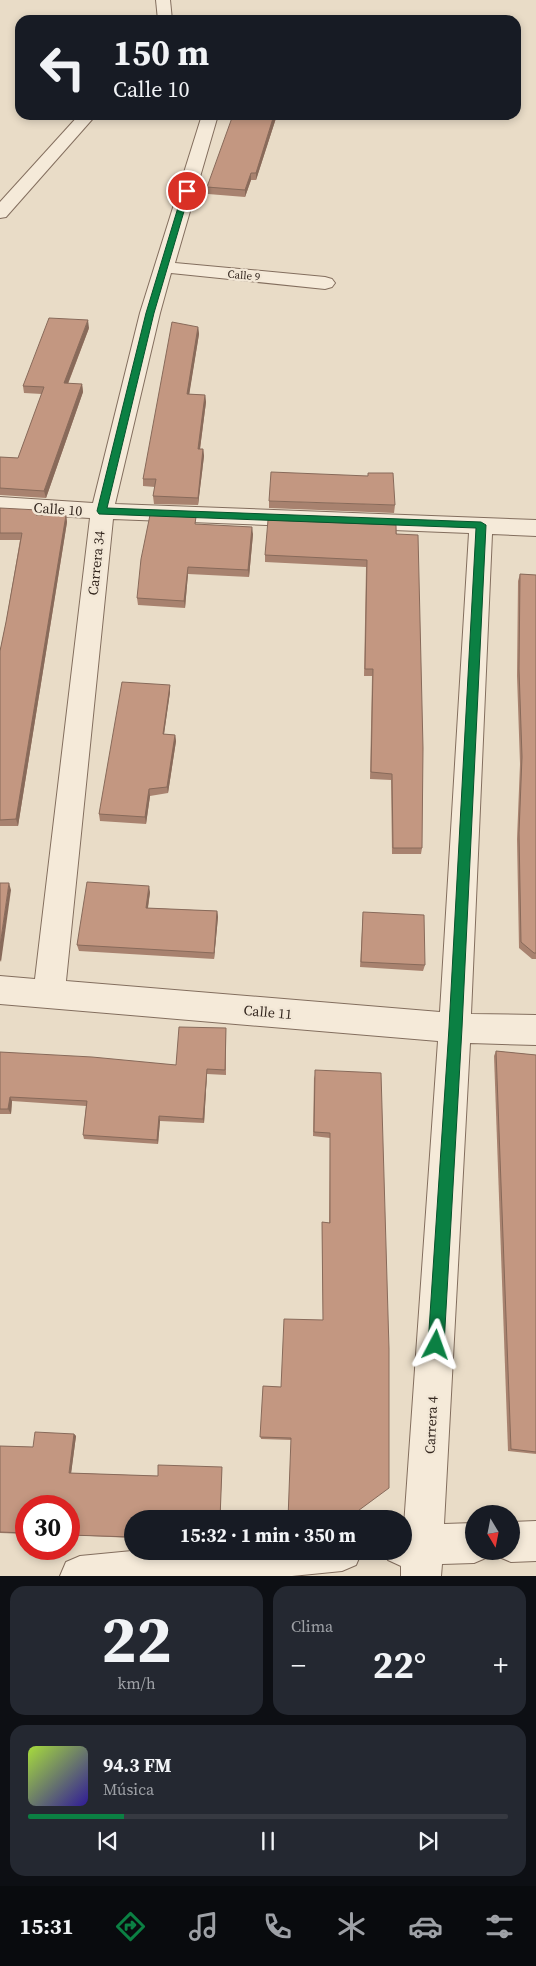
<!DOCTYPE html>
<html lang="es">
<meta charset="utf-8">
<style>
:root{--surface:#171b24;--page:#242831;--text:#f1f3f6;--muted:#9ea1a6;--line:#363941;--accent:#0b8043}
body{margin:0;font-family:"Source Serif 4",serif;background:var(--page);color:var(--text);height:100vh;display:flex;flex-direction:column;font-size:19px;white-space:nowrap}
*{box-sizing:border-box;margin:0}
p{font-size:16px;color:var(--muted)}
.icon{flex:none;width:28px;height:28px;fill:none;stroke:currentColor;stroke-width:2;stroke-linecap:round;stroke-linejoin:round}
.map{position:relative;height:1576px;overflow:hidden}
.sheet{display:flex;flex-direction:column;gap:10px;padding:10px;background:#0d0f14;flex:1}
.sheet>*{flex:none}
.banner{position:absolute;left:15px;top:15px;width:506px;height:105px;border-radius:15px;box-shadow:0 2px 8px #0003;background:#171b24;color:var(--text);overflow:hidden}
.needle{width:32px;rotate:170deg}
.controls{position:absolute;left:465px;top:1505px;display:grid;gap:10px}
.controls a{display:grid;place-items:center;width:55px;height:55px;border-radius:50%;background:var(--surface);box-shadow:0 2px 8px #0003;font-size:25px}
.speed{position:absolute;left:15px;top:1495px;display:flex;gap:10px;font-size:25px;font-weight:700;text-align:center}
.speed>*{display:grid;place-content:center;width:65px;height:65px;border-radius:50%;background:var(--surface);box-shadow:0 2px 8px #0003;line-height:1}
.speed .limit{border:8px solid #d22;background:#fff;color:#111}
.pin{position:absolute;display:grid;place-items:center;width:42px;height:42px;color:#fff;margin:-21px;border:2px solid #fff;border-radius:50%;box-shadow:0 1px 5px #0007}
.me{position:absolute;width:55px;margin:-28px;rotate:4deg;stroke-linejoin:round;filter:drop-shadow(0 0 4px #0008)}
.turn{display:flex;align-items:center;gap:18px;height:105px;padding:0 15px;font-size:22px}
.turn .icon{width:65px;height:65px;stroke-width:2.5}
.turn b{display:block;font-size:35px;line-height:42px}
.big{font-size:38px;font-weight:700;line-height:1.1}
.sheet .card{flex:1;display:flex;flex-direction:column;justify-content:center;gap:8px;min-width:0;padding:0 18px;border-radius:15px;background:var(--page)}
.sheet .dial{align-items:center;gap:0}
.dial b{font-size:65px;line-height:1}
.song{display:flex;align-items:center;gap:15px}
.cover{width:60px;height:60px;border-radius:8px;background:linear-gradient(135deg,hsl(80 70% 55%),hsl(250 70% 35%))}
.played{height:5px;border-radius:2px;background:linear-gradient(90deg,var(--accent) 20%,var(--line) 20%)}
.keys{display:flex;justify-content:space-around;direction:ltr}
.heat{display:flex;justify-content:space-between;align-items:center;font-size:28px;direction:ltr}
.sheet .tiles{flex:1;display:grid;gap:10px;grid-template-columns:1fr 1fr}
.card:last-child{grid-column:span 2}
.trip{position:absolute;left:124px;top:1510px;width:288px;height:50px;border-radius:25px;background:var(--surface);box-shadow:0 2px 8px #0003;font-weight:700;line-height:50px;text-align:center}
.dock{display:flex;height:80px;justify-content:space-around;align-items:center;background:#090b0e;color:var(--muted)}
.dock .icon{width:35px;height:35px}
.dock .selected{color:var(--accent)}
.dock b{font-size:22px;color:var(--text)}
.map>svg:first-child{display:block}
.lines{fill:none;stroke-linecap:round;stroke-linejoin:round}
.minor-casing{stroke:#836e5e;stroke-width:2}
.minor{fill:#f5ead9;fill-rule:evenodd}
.wall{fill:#a8826f}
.shaded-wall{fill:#886a5a}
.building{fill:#c39781;stroke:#886a5a}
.route{fill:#0b8043;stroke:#07532c}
.labels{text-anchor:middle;stroke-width:5;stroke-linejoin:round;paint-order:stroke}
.far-street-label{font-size:11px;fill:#352820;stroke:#f2e7d6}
.street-label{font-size:14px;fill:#352820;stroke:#f2e7d6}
</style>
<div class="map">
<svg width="536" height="1576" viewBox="0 0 536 1576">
<rect width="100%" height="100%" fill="#e9dcc7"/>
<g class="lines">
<g class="minor-casing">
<g id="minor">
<path d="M156 0H170L172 20H158Z"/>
<path d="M79 115H96L6 217 0 218V202Z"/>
<path d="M202 115H218L175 263 325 277 332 279 335 283 332 287 325 289 171 273 160 313 115 504 536 520V536L492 534 471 1014 536 1015V1045L470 1043 444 1524 474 1523V1551H491L488 1557 474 1563 442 1564 441 1576H401V1566L388 1560 384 1551H402V1526H404L438 1041 0 1004V976L35 979 90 518 0 513V497L93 503 140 313ZM113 519 469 533 440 1012 66 981Z"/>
<path d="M536 1521V1561L511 1562 497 1556 495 1551H511V1522Z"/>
<path d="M132 1551H362L356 1565 342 1571 292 1576H60L66 1562 80 1556Z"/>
</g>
</g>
<use href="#minor" class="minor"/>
</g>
<g class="wall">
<path d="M277 115 256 180H251L245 197 208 194 207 187Z"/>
<path d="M198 327 199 334 189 394 205 395 206 402 200 449H203L204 456 198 505 154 504 153 496 155 487 143 486V479Z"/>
<path d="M89 328 68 384H82L83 392 46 498 0 495V457L18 458 42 394 24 393 23 386Z"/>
<path d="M269 501 395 505 394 513 269 508Z"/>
<path d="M0 508 39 515H66L67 522 18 826H0V651L6 622 20 540H0Z"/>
<path d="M196 524 253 534 249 577 188 574 185 608 138 605 137 598Z"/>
<path d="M396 525 422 848 421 854H392L391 780 370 779 372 676H364L366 567 265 562V555Z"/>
<path d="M520 574 536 575V959H532L519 948 517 839 520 764 517 676 518 581Z"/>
<path d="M170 685V692L164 734 175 735 176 741 168 793 150 796 146 824 100 821 99 814Z"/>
<path d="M150 892 148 908 217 911 218 917 214 959 79 951 77 945Z"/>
<path d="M363 912 425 965 423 971 360 967Z"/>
<path d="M226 1028V1075L207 1074 204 1123 160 1121 158 1144 84 1139 83 1135 86 1106 12 1101 11 1114H0V1052L176 1065Z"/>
<path d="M496 1051 536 1055V1454L508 1451 494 1056Z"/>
<path d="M314 1075 389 1349 291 1440 261 1439 263 1386 281 1387 323 1320 322 1226V1222L329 1223 330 1138 313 1136Z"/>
<path d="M74 1434 76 1436 71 1473 158 1476 222 1467 220 1519H132V1538L69 1535V1506H26V1534L0 1533V1446L33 1447Z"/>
</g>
<g class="shaded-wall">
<path d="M274 115H277L256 180V173Z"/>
<path d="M251 173V180L245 197V190Z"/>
<path d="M88 320 89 328 65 391 64 383Z"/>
<path d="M198 327 199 334 188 402 187 394Z"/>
<path d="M82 384 83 392 46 498 44 491Z"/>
<path d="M205 395 206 402 199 456 198 449Z"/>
<path d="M203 449 204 456 198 505V498Z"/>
<path d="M66 515 67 522 18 826 16 819Z"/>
<path d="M252 527 253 534 249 577 248 570Z"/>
<path d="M188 567V574L185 608 184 601Z"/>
<path d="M170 685V692L163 741V734Z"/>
<path d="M175 735 176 741 168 793 167 787Z"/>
<path d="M149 789 150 796 146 824 145 817Z"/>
<path d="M9 883 11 890 1 962 0 960V946Z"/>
<path d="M149 886 150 892 147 913 146 908Z"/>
<path d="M217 911 218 917 214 959V953Z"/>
<path d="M207 1069V1074L204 1123 203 1119Z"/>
<path d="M10 1097 12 1101 11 1114 8 1109Z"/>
<path d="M159 1116 160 1121 158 1144 157 1140Z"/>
<path d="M74 1434 76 1436 71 1474 69 1473Z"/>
</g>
<g class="building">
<path d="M233 115H274L256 173H251L245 190 207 187Z"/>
<path d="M49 318 88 320 64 383 82 384 44 491 0 488V457L18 458 44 387 23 386Z"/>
<path d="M172 322 198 327 187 394 205 395 198 449H203L198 498 153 496 156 479H143Z"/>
<path d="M271 472 368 476V473H393L395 505 269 501Z"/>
<path d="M0 508 38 510 36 515H66L16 819 0 820V651L6 622 22 533H0Z"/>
<path d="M150 515 196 517 195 524 252 527 248 570 188 567 184 601 137 598 141 559Z"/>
<path d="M268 520 396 525V534L418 535 423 748 422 848H393L392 774 371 772 373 669H365L367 560 265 555Z"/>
<path d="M520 574 536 575V953H534L521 942 519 833 522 757 519 669Z"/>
<path d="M122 682 170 685 163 734 175 735 167 787 149 789 145 817 99 814Z"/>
<path d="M87 882 149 886 146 908 217 911 214 953 77 945Z"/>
<path d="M0 883H9L0 946Z"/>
<path d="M363 912 424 915 425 965 361 962Z"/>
<path d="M179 1027 226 1028 225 1070 207 1069 203 1119 159 1116 157 1140 83 1135 87 1101 10 1097 8 1109H0V1052L92 1057 176 1065Z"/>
<path d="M496 1051 536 1055V1452L511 1449Z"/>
<path d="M315 1070 381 1073 389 1349V1488L347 1519H288L291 1438 260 1437 263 1386 281 1387 284 1319 323 1320 322 1222 330 1223V1133L314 1132Z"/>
<path d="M35 1432 74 1434 69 1473 158 1476V1465L222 1467 220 1519H132V1537L69 1535V1506H26V1533L0 1532V1446L33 1447Z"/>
</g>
<path class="route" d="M187 189 190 191 154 313 107 508 481 522 486 525 462 1028 444 1345 441 1351 436 1353 431 1351 428 1345 449 1028 476 528 99 514 97 511 146 313 183 191Z"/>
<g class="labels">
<g class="far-street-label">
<text transform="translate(244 275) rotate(5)" y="4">Calle 9</text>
</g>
<g class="street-label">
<text transform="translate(58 509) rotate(4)" y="5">Calle 10</text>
<text transform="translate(96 563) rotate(-84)" y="5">Carrera 34</text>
<text transform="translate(268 1012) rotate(5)" y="5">Calle 11</text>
<text transform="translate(431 1425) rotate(-87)" y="5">Carrera 4</text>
</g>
</g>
</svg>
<div class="controls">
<a><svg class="needle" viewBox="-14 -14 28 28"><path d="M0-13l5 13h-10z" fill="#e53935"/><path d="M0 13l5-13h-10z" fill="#9ea1a6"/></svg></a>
</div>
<div class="speed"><div class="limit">30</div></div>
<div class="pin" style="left:187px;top:191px;background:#d93025"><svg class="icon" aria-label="arrive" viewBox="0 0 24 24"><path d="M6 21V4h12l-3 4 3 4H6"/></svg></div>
<svg class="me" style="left:436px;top:1345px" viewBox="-20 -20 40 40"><path d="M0-17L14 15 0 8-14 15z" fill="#0b8043" stroke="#fff" stroke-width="4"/></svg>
<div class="trip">15:32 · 1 min · 350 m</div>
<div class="banner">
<div class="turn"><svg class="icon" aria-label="left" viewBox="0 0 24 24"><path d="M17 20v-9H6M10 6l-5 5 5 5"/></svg><div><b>150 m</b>Calle 10</div></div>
</div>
</div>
<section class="sheet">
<div class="tiles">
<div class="card dial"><b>22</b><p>km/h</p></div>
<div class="card"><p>Clima</p>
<div class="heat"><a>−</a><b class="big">22°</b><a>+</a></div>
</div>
<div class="card">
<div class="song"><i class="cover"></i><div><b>94.3 FM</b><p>Música</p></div></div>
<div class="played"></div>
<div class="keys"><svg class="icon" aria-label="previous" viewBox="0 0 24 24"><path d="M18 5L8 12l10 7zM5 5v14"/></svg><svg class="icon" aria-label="pause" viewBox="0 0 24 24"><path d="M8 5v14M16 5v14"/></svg><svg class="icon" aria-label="next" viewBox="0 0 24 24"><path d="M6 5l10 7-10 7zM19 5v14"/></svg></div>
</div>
</div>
</section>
<nav class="dock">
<b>15:31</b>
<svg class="icon selected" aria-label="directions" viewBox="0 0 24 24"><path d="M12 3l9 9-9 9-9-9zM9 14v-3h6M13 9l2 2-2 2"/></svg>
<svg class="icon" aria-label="music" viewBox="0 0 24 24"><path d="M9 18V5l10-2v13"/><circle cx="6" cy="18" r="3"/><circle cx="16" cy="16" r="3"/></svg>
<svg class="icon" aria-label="phone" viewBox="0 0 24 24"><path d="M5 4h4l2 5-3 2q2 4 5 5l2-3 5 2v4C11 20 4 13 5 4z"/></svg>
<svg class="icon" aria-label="climate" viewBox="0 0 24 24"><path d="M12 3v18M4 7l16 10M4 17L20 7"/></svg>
<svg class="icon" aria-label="car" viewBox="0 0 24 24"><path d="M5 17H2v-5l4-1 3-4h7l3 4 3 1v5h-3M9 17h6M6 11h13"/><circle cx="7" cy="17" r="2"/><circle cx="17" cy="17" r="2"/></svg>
<svg class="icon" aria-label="filters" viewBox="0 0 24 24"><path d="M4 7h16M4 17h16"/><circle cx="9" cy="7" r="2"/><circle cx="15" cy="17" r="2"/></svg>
</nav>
